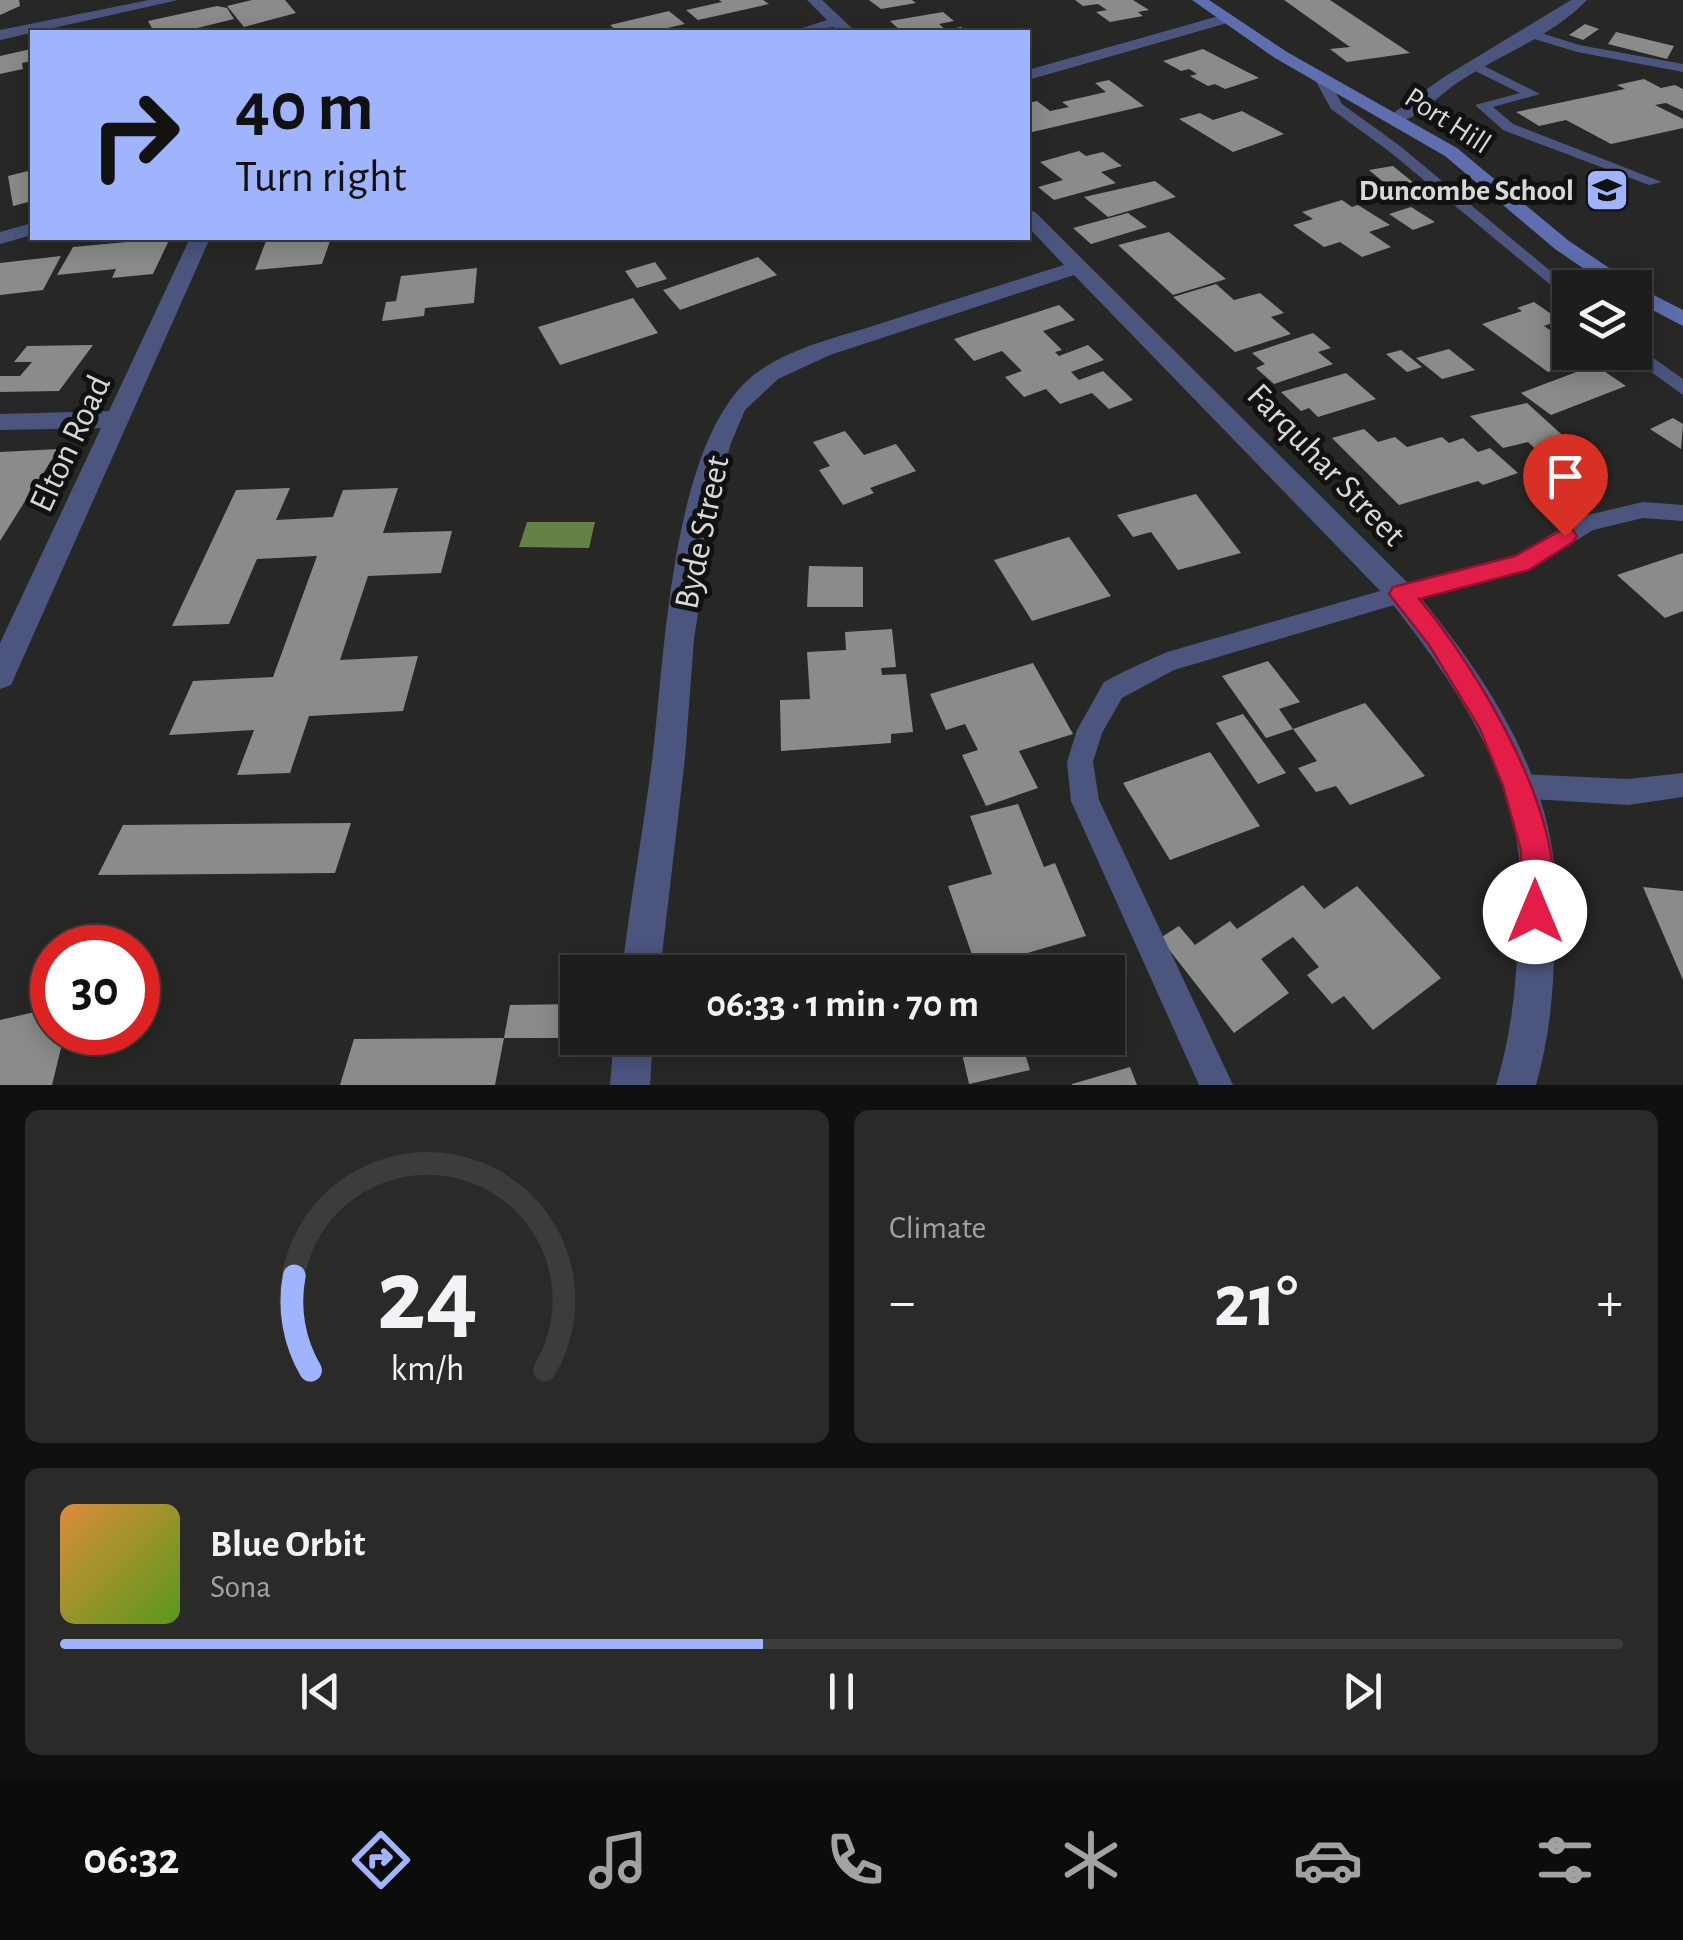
<!DOCTYPE html>
<meta charset="utf-8">
<style>
:root{--surface:#1d1e1c;--page:#2a2b29;--text:#f1f3f6;--muted:#a0a2a3;--line:#3b3c3b;--accent:#a0b3fd}
body{margin:0;font-family:"Alegreya Sans",sans-serif;background:var(--page);color:var(--text);height:100vh;display:flex;flex-direction:column;font-size:38px;white-space:nowrap}
*{box-sizing:border-box;margin:0}
p{font-size:32px;color:var(--muted)}
.icon{flex:none;width:55px;height:55px;fill:none;stroke:currentColor;stroke-width:2;stroke-linecap:round;stroke-linejoin:round}
.map{position:relative;height:1085px;overflow:hidden}
.details{display:flex;flex-direction:column;gap:25px;padding:25px;background:#10100f;flex:1}
.details>*{flex:none}
.top-card{position:absolute;left:30px;top:30px;width:1000px;height:210px;border-radius:0px;box-shadow:0 5px 25px #0003,0 0 0 2px var(--line);background:#a0b3fd;color:#111;overflow:hidden}
.tools{position:absolute;left:1552px;top:270px;display:grid;gap:20px}
.tools a{display:grid;place-items:center;width:100px;height:100px;border-radius:0px;background:var(--surface);box-shadow:0 5px 25px #0003,0 0 0 2px var(--line);font-size:50px}
.speed{position:absolute;left:30px;top:925px;display:flex;gap:20px;font-size:50px;font-weight:700;text-align:center}
.speed>*{display:grid;place-content:center;width:130px;height:130px;border-radius:50%;background:var(--surface);box-shadow:0 5px 25px #0003,0 0 0 2px var(--line);line-height:1}
.speed .limit{border:15px solid #d22;background:#fff;color:#111}
.pin{position:absolute;display:grid;place-items:center;width:85px;height:85px;color:#fff;margin:-102px -42px;border-radius:50% 50% 50% 0;rotate:-45deg;box-shadow:0 0 10px #0007}
.pin .icon{rotate:45deg}
.me{position:absolute;width:110px;margin:-55px;rotate:0deg;stroke-linejoin:round;filter:drop-shadow(0 0 8px #0008)}
.turn{display:flex;align-items:center;gap:35px;height:210px;padding:0 40px;font-size:45px}
.turn .icon{width:130px;height:130px;stroke-width:2.5}
.turn b{display:block;font-size:70px;line-height:85px}
.big{font-size:75px;font-weight:700;line-height:1.1}
.details .widget{flex:1;display:flex;flex-direction:column;justify-content:center;gap:15px;min-width:0;padding:0 35px;border-radius:15px;background:var(--page)}
.details .dial{align-items:center;gap:0}
.dial svg{height:260px;overflow:visible;fill:none;stroke:var(--line);stroke-width:7;stroke-linecap:round;text-anchor:middle}
.dial text{fill:var(--text);stroke:none}
.song{display:flex;align-items:center;gap:30px}
.cover{width:120px;height:120px;border-radius:15px;background:linear-gradient(135deg,hsl(30 70% 55%),hsl(90 70% 35%))}
.played{height:10px;border-radius:5px;background:linear-gradient(90deg,var(--accent) 45%,var(--line) 45%)}
.keys{display:flex;justify-content:space-around;direction:ltr}
.heat{display:flex;justify-content:space-between;align-items:center;font-size:55px;direction:ltr}
.details .tiles{flex:1;display:grid;gap:25px;grid-template-columns:1fr 1fr}
.widget:last-child{grid-column:span 2}
.trip{position:absolute;left:560px;top:955px;width:565px;height:100px;border-radius:0px;background:var(--surface);box-shadow:0 5px 25px #0003,0 0 0 2px var(--line);font-weight:700;line-height:100px;text-align:center}
.dock{display:flex;height:160px;justify-content:space-around;align-items:center;background:#0c0c0b;color:var(--muted)}
.dock .icon{width:70px;height:70px}
.dock .current{color:var(--accent)}
.dock b{font-size:45px;color:var(--text)}
.map>svg:first-child{display:block}
.water{fill:#648247}
.building{fill:#8a8c89}
.lines{fill:none;stroke-linecap:round;stroke-linejoin:round}
.service{fill:#4b557e;fill-rule:evenodd}
.minor{fill:#4b557e;fill-rule:evenodd}
.secondary{fill:#5e6eae;fill-rule:evenodd}
.route{fill:#e11d48;stroke:#92132f;stroke-width:2.5}
.labels{text-anchor:middle;stroke-width:10;stroke-linejoin:round;paint-order:stroke}
.far-street-label{font-size:30px;fill:#d7d8d7;stroke:#101110}
.far-poi-label{font-size:30px;font-weight:bold;fill:#d7d8d7;stroke:#101110;text-anchor:end}
.street-label{font-size:35px;fill:#d7d8d7;stroke:#101110}
</style>
<div class="map">
<svg width="1683" height="1085" viewBox="0 0 1683 1085">
<rect width="100%" height="100%" fill="#272826"/>
<path class="water" d="M527 522H595L589 548 519 547Z"/>
<g class="building">
<path d="M0 0H19L20 6 0 15Z"/>
<path d="M252 0H285L296 13 244 27 227 6Z"/>
<path d="M719 0H763L769 4 698 20 686 10 722 2Z"/>
<path d="M869 0H912L916 3 881 9Z"/>
<path d="M1075 0H1133L1149 10 1138 12 1143 16 1110 22 1096 12 1107 10 1098 4 1083 6Z"/>
<path d="M1284 0H1330L1410 53 1347 62 1330 49 1350 47Z"/>
<path d="M217 6 227 8 234 19 181 32H154L148 21Z"/>
<path d="M669 11 685 24 650 32H618L610 25Z"/>
<path d="M943 12 954 21 939 24 946 30 961 27 968 32H902L890 21Z"/>
<path d="M1585 24 1599 29 1583 40 1569 35Z"/>
<path d="M1616 32 1674 46 1667 59 1608 44Z"/>
<path d="M31 49 32 61 22 63 23 69 0 74V56Z"/>
<path d="M1203 49 1230 63 1259 78 1225 89 1215 84 1208 86 1190 76 1197 74 1189 69 1181 71 1163 61Z"/>
<path d="M1644 79 1661 88 1675 85 1683 89V111L1666 103 1655 105 1683 119V128L1611 144 1566 120 1539 126 1516 112 1625 89 1617 85Z"/>
<path d="M1109 80 1144 106 1028 133V103L1037 101 1050 111 1069 107 1062 102 1106 92 1095 83Z"/>
<path d="M1242 111 1284 134 1233 152 1179 119 1200 113 1213 120Z"/>
<path d="M1079 151 1086 156 1103 152 1122 166 1101 172 1116 183 1054 200 1038 187 1063 180 1040 162Z"/>
<path d="M1393 166 1431 197 1406 201 1369 170Z"/>
<path d="M32 170V201L13 206 8 176Z"/>
<path d="M1155 181 1176 197 1108 217 1084 197Z"/>
<path d="M1342 200 1352 207 1358 205 1390 225 1369 232 1391 247 1362 257 1340 242 1324 247 1293 225 1313 219 1302 212Z"/>
<path d="M1411 207 1435 222 1413 230 1389 214Z"/>
<path d="M1128 213 1147 227 1091 244 1073 228Z"/>
<path d="M1169 232 1226 279 1173 295 1118 245Z"/>
<path d="M170 238 153 274 112 278 116 269 57 275 73 247Z"/>
<path d="M309 238H331L322 264 255 270 266 241Z"/>
<path d="M61 256 43 290 0 295V263Z"/>
<path d="M758 257 777 275 680 310 663 290Z"/>
<path d="M655 262 667 279 637 288 625 271Z"/>
<path d="M477 268 474 303 425 308 424 316 382 321 386 302 396 301 401 276Z"/>
<path d="M1216 284 1234 300 1260 293 1284 313 1271 317 1291 334 1235 352 1173 297Z"/>
<path d="M633 298 658 333 560 365 538 327Z"/>
<path d="M1534 302 1560 320 1544 326 1570 344V352L1590 357 1548 372 1482 324 1522 311 1517 308Z"/>
<path d="M1059 305 1075 320 1043 331 1062 350 1055 352 1059 356 1088 345 1104 360 1071 372 1079 380 1103 371 1133 400 1109 409 1092 393 1060 404 1046 389 1024 397 1005 377 1022 371 1002 351 974 361 954 339Z"/>
<path d="M1313 333 1331 348 1318 352 1333 364 1274 384 1256 368 1265 364 1252 353Z"/>
<path d="M93 345 59 391 0 392V376H20L32 362H14L27 346Z"/>
<path d="M1449 349 1475 370 1442 379 1416 358Z"/>
<path d="M1401 350 1422 367 1407 372 1386 354Z"/>
<path d="M1595 365 1626 386 1551 415 1521 393Z"/>
<path d="M1346 373 1376 399 1318 417 1309 408 1301 411 1281 392Z"/>
<path d="M1527 403 1582 453 1547 460 1528 442 1503 448 1470 416Z"/>
<path d="M1673 418 1683 424 1681 449 1650 429Z"/>
<path d="M1364 429 1378 442 1395 437 1407 447 1442 437 1449 443 1463 438 1478 452 1490 448 1518 473 1483 485 1478 481 1399 505 1332 438Z"/>
<path d="M845 431 864 455 896 444 916 471 870 488 874 493 843 505 819 470 830 466 813 442Z"/>
<path d="M59 449 27 498 0 541V452Z"/>
<path d="M290 488 276 520 333 517 343 490 398 488 383 533 452 531 441 573 368 576 340 660 418 656 403 711 309 716 290 773 237 775 254 730 169 735 193 681 273 677 317 556 257 559 229 624 172 626 236 490Z"/>
<path d="M1196 494 1241 553 1178 570 1151 532 1133 537 1117 515Z"/>
<path d="M1069 537 1111 596 1032 621 994 560Z"/>
<path d="M1683 553V611L1665 618 1617 575Z"/>
<path d="M809 566 863 567V607H807Z"/>
<path d="M892 629 896 667 881 668 882 675 906 674 913 732 891 734V743L781 751 780 700 810 699 807 652 846 650 845 632Z"/>
<path d="M1268 661 1300 702 1279 709 1293 729 1266 738 1222 676Z"/>
<path d="M1033 663 1073 734 1019 751 1038 788 986 806 962 755 978 750 965 724 946 730 930 694Z"/>
<path d="M1365 703 1425 776 1350 805 1336 786 1316 792 1298 768 1317 761 1293 729Z"/>
<path d="M1243 714 1286 773 1258 784 1216 723Z"/>
<path d="M1210 752 1260 826 1170 860 1123 783Z"/>
<path d="M1018 804 1044 867 1055 863 1086 936 1024 954 1031 972H978L948 886 992 874 970 816Z"/>
<path d="M351 823 335 873 98 875 123 825Z"/>
<path d="M1303 885 1324 909 1357 886 1441 978 1373 1030 1344 996 1332 1004 1307 975 1319 967 1293 937 1261 959 1289 993 1234 1033 1160 938 1179 926 1195 945 1230 921 1237 929Z"/>
<path d="M1643 887 1683 891V980Z"/>
<path d="M832 958 834 972H771V964Z"/>
<path d="M576 1004 571 1038H504L510 1005Z"/>
<path d="M52 1008V1032H65L52 1085H0V1020Z"/>
<path d="M504 1038 495 1085H340L354 1039Z"/>
<path d="M774 1038H840V1041L775 1048Z"/>
<path d="M992 1038H1020L1030 1070 969 1084 960 1045Z"/>
<path d="M1130 1067 1137 1085H1072V1084Z"/>
</g>
<g class="lines">
<g class="service">
<path d="M1532 30 1579 45 1683 64V72L1577 52 1528 37 1526 34Z"/>
<path d="M1476 62 1540 94 1493 107 1513 124 1662 182 1649 185 1503 130 1475 105 1520 93 1471 69 1469 66Z"/>
<path d="M1316 75H1326L1342 104 1400 146 1571 288 1570 301 1390 152 1331 109 1314 78Z"/>
<path d="M1635 345 1683 379V395L1628 355 1627 352H1635Z"/>
<path d="M1643 502 1683 505V521L1643 518 1593 530 1529 570 1401 603 1174 670 1122 698 1102 733 1093 762 1099 800 1233 1085H1199L1071 801 1067 762 1077 730 1104 682 1125 671 1167 652 1401 585 1514 557 1579 517Z"/>
<path d="M1683 773V797L1628 805 1516 798 1506 795 1502 786 1506 777 1516 774 1628 779Z"/>
</g>
<g class="minor">
<path d="M149 0H178L0 40V30Z"/>
<path d="M807 0H822L856 32H840L834 27 790 32 827 20Z"/>
<path d="M1571 0H1587C1553 36 1501 54 1460 81 1437 96 1421 117 1394 124L1385 119 1444 77Z"/>
<path d="M1226 14 1231 16V22L1028 80V70Z"/>
<path d="M1028 210 1035 212 1411 586C1475 663 1539 753 1553 855 1557 878 1554 902 1554 925 1555 980 1551 1032 1536 1085H1496C1512 1033 1517 981 1518 927 1518 904 1521 881 1519 858 1509 761 1449 676 1391 602L1074 275 830 355 778 379 745 410 731 443 717 492 694 639 685 758 660 972H622C630 902 643 832 652 761 665 660 670 428 762 369 795 347 838 337 876 325 938 305 1001 285 1064 265L1028 227Z"/>
<path d="M32 223V235L0 244V232Z"/>
<path d="M190 238H210L15 676 11 685 0 689V643L101 428 0 430V414L109 411Z"/>
<path d="M614 1038H653L650 1085H610Z"/>
</g>
<path class="secondary" d="M1192 0H1209L1287 52 1457 148 1569 241 1636 286 1683 310V326L1635 301V288H1612L1555 249 1445 156 1275 58Z"/>
</g>
<path class="route" d="M1565 528 1573 530 1577 536 1573 542 1529 570 1419 599C1474 663 1582 837 1546 922L1535 927 1525 922 1520 912 1521 851 1503 786 1480 729 1429 645 1389 594 1393 587 1401 585 1515 556Z"/>
<defs>
<g id="school-square" transform="scale(2.25)"><rect x="-9" y="-9" width="18" height="18" rx="4" fill="#a0b3fd" stroke="#101110"/><path d="M0-5L7-2L0 1L-7-2ZM-4 1L0 2.5L4 1V4Q0 6-4 4Z" fill="#111"/></g>
</defs>
<g fill-rule="evenodd">
<use href="#school-square" x="1607" y="190"/>
</g>
<g class="labels">
<g class="far-street-label">
<text transform="translate(1448 120) rotate(33)" y="10">Port Hill</text>
</g>
<g class="far-poi-label">
<text x="1574" y="200">Duncombe School</text>
</g>
<g class="street-label">
<text transform="translate(69 443) rotate(-65)" y="12">Elton Road</text>
<text transform="translate(1327 464) rotate(46)" y="12">Farquhar Street</text>
<text transform="translate(701 532) rotate(-78)" y="12">Byde Street</text>
</g>
</g>
</svg>
<div class="tools">
<a><svg class="icon" aria-label="layers" viewBox="0 0 24 24"><path d="M12 4l9 5-9 5-9-5zM3 14l9 5 9-5"/></svg></a>
</div>
<div class="speed"><div class="limit">30</div></div>
<div class="pin" style="left:1565px;top:536px;background:#d93025"><svg class="icon" aria-label="arrive" viewBox="0 0 24 24"><path d="M6 21V4h12l-3 4 3 4H6"/></svg></div>
<svg class="me" style="left:1535px;top:912px" viewBox="-20 -20 40 40"><circle r="19" fill="#fff"/><path d="M0-13L10 11 0 6-10 11z" fill="#e11d48"/></svg>
<div class="trip">06:33 · 1 min · 70 m</div>
<div class="top-card">
<div class="turn"><svg class="icon" aria-label="right" viewBox="0 0 24 24"><path d="M7 20v-9h11M14 6l5 5-5 5"/></svg><div><b>40 m</b>Turn right</div></div>
</div>
</div>
<section class="details">
<div class="tiles">
<div class="widget dial"><svg viewBox="0 0 100 80">
<path d="M14 69A42 42 0 1 1 86 69"/>
<path d="M14 69A42 42 0 0 1 9 40" stroke="#a0b3fd"/>
<text x="50" y="56" font-size="32" font-weight="700">24</text>
<text x="50" y="72" font-size="11">km/h</text>
</svg></div>
<div class="widget"><p>Climate</p>
<div class="heat"><a>−</a><b class="big">21°</b><a>+</a></div>
</div>
<div class="widget">
<div class="song"><i class="cover"></i><div><b>Blue Orbit</b><p>Sona</p></div></div>
<div class="played"></div>
<div class="keys"><svg class="icon" aria-label="previous" viewBox="0 0 24 24"><path d="M18 5L8 12l10 7zM5 5v14"/></svg><svg class="icon" aria-label="pause" viewBox="0 0 24 24"><path d="M8 5v14M16 5v14"/></svg><svg class="icon" aria-label="next" viewBox="0 0 24 24"><path d="M6 5l10 7-10 7zM19 5v14"/></svg></div>
</div>
</div>
</section>
<nav class="dock">
<b>06:32</b>
<svg class="icon current" aria-label="directions" viewBox="0 0 24 24"><path d="M12 3l9 9-9 9-9-9zM9 14v-3h6M13 9l2 2-2 2"/></svg>
<svg class="icon" aria-label="music" viewBox="0 0 24 24"><path d="M9 18V5l10-2v13"/><circle cx="6" cy="18" r="3"/><circle cx="16" cy="16" r="3"/></svg>
<svg class="icon" aria-label="phone" viewBox="0 0 24 24"><path d="M5 4h4l2 5-3 2q2 4 5 5l2-3 5 2v4C11 20 4 13 5 4z"/></svg>
<svg class="icon" aria-label="climate" viewBox="0 0 24 24"><path d="M12 3v18M4 7l16 10M4 17L20 7"/></svg>
<svg class="icon" aria-label="car" viewBox="0 0 24 24"><path d="M5 17H2v-5l4-1 3-4h7l3 4 3 1v5h-3M9 17h6M6 11h13"/><circle cx="7" cy="17" r="2"/><circle cx="17" cy="17" r="2"/></svg>
<svg class="icon" aria-label="filters" viewBox="0 0 24 24"><path d="M4 7h16M4 17h16"/><circle cx="9" cy="7" r="2"/><circle cx="15" cy="17" r="2"/></svg>
</nav>
